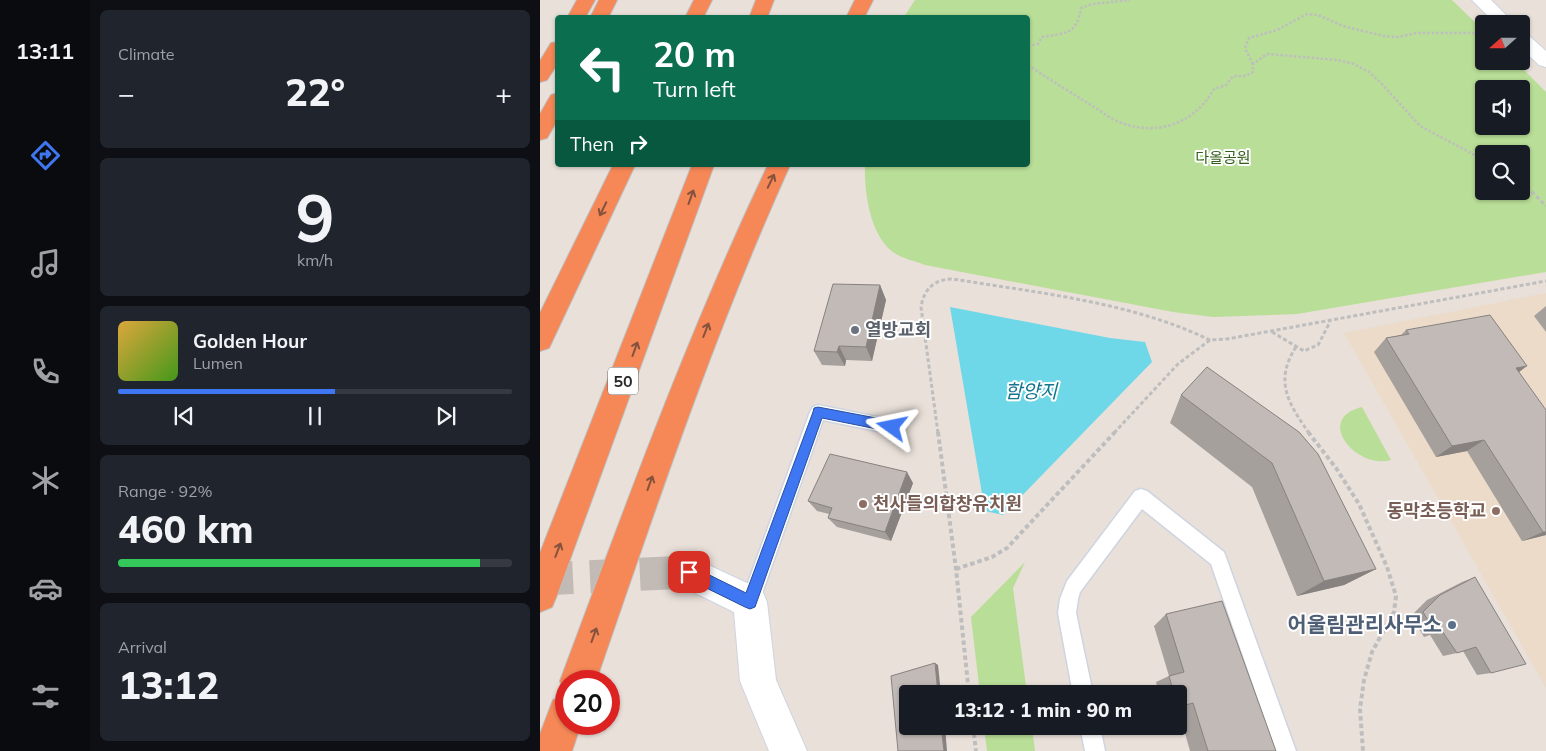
<!DOCTYPE html>
<meta charset="utf-8">
<style>
:root{--surface:#171b24;--page:#20242c;--text:#f1f3f6;--muted:#9ea1a6;--line:#363941;--accent:#3e77f1}
body{margin:0;font-family:Mulish,"Noto Sans KR",sans-serif;background:var(--page);color:var(--text);height:100vh;display:flex;flex-direction:column;font-size:19px;white-space:nowrap}
*{box-sizing:border-box;margin:0}
p{font-size:16px;color:var(--muted)}
.icon{flex:none;width:28px;height:28px;fill:none;stroke:currentColor;stroke-width:2;stroke-linecap:round;stroke-linejoin:round}
.map{position:relative;flex:1;overflow:hidden}
.side{display:flex;flex-direction:column;gap:10px;padding:10px;background:#0d0f14;width:450px}
.side>*{flex:none}
.hud{position:absolute;left:15px;top:15px;width:475px;height:152px;border-radius:5px;box-shadow:0 1px 4px #0004;background:#0b6e4f;color:#fff;overflow:hidden}
.needle{width:32px;rotate:249deg}
.fabs{position:absolute;left:935px;top:15px;display:grid;gap:10px}
.fabs a{display:grid;place-items:center;width:55px;height:55px;border-radius:5px;background:var(--surface);box-shadow:0 1px 4px #0004;font-size:25px}
.speed{position:absolute;left:15px;top:670px;display:flex;gap:10px;font-size:25px;font-weight:700;text-align:center}
.speed>*{display:grid;place-content:center;width:65px;height:65px;border-radius:50%;background:var(--surface);box-shadow:0 1px 4px #0004;line-height:1}
.speed .limit{border:8px solid #d22;background:#fff;color:#111}
.pin{position:absolute;display:grid;place-items:center;width:42px;height:42px;color:#fff;margin:-21px;border-radius:10px;box-shadow:0 2px 8px #0006}
.me{position:absolute;width:55px;margin:-28px;rotate:282deg;stroke-linejoin:round;filter:drop-shadow(0 0 4px #0008)}
.turn{display:flex;align-items:center;gap:18px;height:105px;padding:0 15px;font-size:22px}
.turn .icon{width:65px;height:65px;stroke-width:2.5}
.turn b{display:block;font-size:35px;line-height:42px}
.then{display:flex;align-items:center;height:48px;padding:0 15px;background:#0003;gap:10px;font-size:19px}
.big{font-size:38px;font-weight:800;line-height:1.1}
.side .card{flex:1;display:flex;flex-direction:column;justify-content:center;gap:8px;min-width:0;padding:0 18px;border-radius:8px;background:var(--page)}
.side .dial{align-items:center;gap:0}
.dial b{font-size:65px;line-height:1}
.song{display:flex;align-items:center;gap:15px}
.cover{width:60px;height:60px;border-radius:8px;background:linear-gradient(135deg,hsl(40 70% 55%),hsl(100 70% 35%))}
.played{height:5px;border-radius:2px;background:linear-gradient(90deg,var(--accent) 55%,var(--line) 55%)}
.keys{display:flex;justify-content:space-around;direction:ltr}
.heat{display:flex;justify-content:space-between;align-items:center;font-size:28px;direction:ltr}
.charge{height:8px;border-radius:4px;background:linear-gradient(90deg,#34c759 92%,var(--line) 0)}
.trip{position:absolute;left:359px;top:685px;width:288px;height:50px;border-radius:5px;background:var(--surface);box-shadow:0 1px 4px #0004;font-weight:800;line-height:50px;text-align:center}
main{display:flex;flex:1;min-height:0}
.tab-bar{display:flex;flex-direction:column;width:90px;justify-content:space-around;align-items:center;background:#090b0e;color:var(--muted)}
.tab-bar .icon{width:35px;height:35px}
.tab-bar .on{color:var(--accent)}
.tab-bar b{font-size:22px;color:var(--text)}
.map>svg:first-child{display:block}
.education{fill:#ebdbc8}
.green{fill:#b9de97;fill-rule:evenodd}
.water{fill:#6fd8e8}
.lines{fill:none;stroke-linecap:round;stroke-linejoin:round}
.street-tunnel{stroke:#c2bbb5;stroke-width:33;stroke-dasharray:33 17;stroke-linecap:butt}
.lane-casing{stroke:#ced4e0;stroke-width:3}
.street-casing{stroke:#ced4e0;stroke-width:2}
.secondary-casing{stroke:#ced4e0;stroke-width:2}
.highway-casing{stroke:#bebebe;stroke-width:2}
.path-far2{stroke:#bebebe;stroke-width:2.5;stroke-dasharray:2.5 2;stroke-linecap:butt}
.path-far1{stroke:#bebebe;stroke-width:3;stroke-dasharray:4 2.5;stroke-linecap:butt}
.path{stroke:#bebebe;stroke-width:4;stroke-dasharray:4.5 3;stroke-linecap:butt}
.lane{fill:#fff;fill-rule:evenodd}
.street{fill:#fff;fill-rule:evenodd}
.secondary{fill:#fff;fill-rule:evenodd}
.highway{fill:#f68757;fill-rule:evenodd}
.wall{fill:#a6a09d}
.shaded-wall{fill:#87827f}
.building{fill:#c1bab6;stroke:#87827f}
.oneway{stroke:#84523d}
.route{fill:#3e77f1;stroke:#284d9d}
.worship-dot{fill:#6b7280;stroke:#fff;stroke-width:2}
.education-dot{fill:#8d6e63;stroke:#fff;stroke-width:2}
.service-dot{fill:#5c6f8a;stroke:#fff;stroke-width:2}
.labels{text-anchor:middle;stroke-width:4;stroke-linejoin:round;paint-order:stroke}
.far-park-label{font-size:15px;fill:#335f1c;stroke:#fff}
.shield{fill:#fff;stroke:#686868;stroke-width:1}
.shield-label{font-size:16px;font-weight:bold;fill:#272727}
.worship-label{font-size:18px;font-weight:bold;fill:#5b616d;stroke:#fff;text-anchor:start}
.education-label{font-size:18px;font-weight:bold;fill:#785e54;stroke:#fff;text-anchor:start}
.water-label{font-size:19px;font-style:italic;fill:#13758f;stroke:#fff}
.near-service-label{font-size:21px;font-weight:bold;fill:#4e5e75;stroke:#fff;text-anchor:end}
</style>
<main>
<nav class="tab-bar">
<b>13:11</b>
<svg class="icon on" aria-label="directions" viewBox="0 0 24 24"><path d="M12 3l9 9-9 9-9-9zM9 14v-3h6M13 9l2 2-2 2"/></svg>
<svg class="icon" aria-label="music" viewBox="0 0 24 24"><path d="M9 18V5l10-2v13"/><circle cx="6" cy="18" r="3"/><circle cx="16" cy="16" r="3"/></svg>
<svg class="icon" aria-label="phone" viewBox="0 0 24 24"><path d="M5 4h4l2 5-3 2q2 4 5 5l2-3 5 2v4C11 20 4 13 5 4z"/></svg>
<svg class="icon" aria-label="climate" viewBox="0 0 24 24"><path d="M12 3v18M4 7l16 10M4 17L20 7"/></svg>
<svg class="icon" aria-label="car" viewBox="0 0 24 24"><path d="M5 17H2v-5l4-1 3-4h7l3 4 3 1v5h-3M9 17h6M6 11h13"/><circle cx="7" cy="17" r="2"/><circle cx="17" cy="17" r="2"/></svg>
<svg class="icon" aria-label="filters" viewBox="0 0 24 24"><path d="M4 7h16M4 17h16"/><circle cx="9" cy="7" r="2"/><circle cx="15" cy="17" r="2"/></svg>
</nav>
<section class="side">
<div class="card"><p>Climate</p>
<div class="heat"><a>−</a><b class="big">22°</b><a>+</a></div>
</div>
<div class="card dial"><b>9</b><p>km/h</p></div>
<div class="card">
<div class="song"><i class="cover"></i><div><b>Golden Hour</b><p>Lumen</p></div></div>
<div class="played"></div>
<div class="keys"><svg class="icon" aria-label="previous" viewBox="0 0 24 24"><path d="M18 5L8 12l10 7zM5 5v14"/></svg><svg class="icon" aria-label="pause" viewBox="0 0 24 24"><path d="M8 5v14M16 5v14"/></svg><svg class="icon" aria-label="next" viewBox="0 0 24 24"><path d="M6 5l10 7-10 7zM19 5v14"/></svg></div>
</div>
<div class="card"><p>Range · 92%</p><b class="big">460 km</b><div class="charge"></div></div>
<div class="card"><p>Arrival</p><b class="big">13:12</b></div>
</section>
<div class="map">
<svg width="1006" height="751" viewBox="0 0 1006 751">
<rect width="100%" height="100%" fill="#e9e0d9"/>
<path class="education" d="M1006 293V688L804 333Z"/>
<g class="green">
<path d="M375 0H912L944 31V61H975L1006 92V272L757 314 673 317 633 312 385 265C375 261 364 259 356 254 330 239 324 191 325 165H488V18L364 17ZM944 89H981V126H944ZM944 154H981V191H944Z"/>
<path d="M822 407 851 460C817 470 773 419 822 407Z"/>
<path d="M485 562 473 588 487 694H440L431 617Z"/>
<path d="M444 726H492L495 751H447Z"/>
</g>
<path class="water" d="M410 307 570 338 605 342 612 362 463 515 445 511Z"/>
<g class="lines">
<path class="street-tunnel" d="M0 579 149 572"/>
<g class="lane-casing">
<g id="lane">
<path d="M278 405 352 420 358 422 360 427 358 432 352 434 283 420 219 602 217 609 210 611 203 609 201 602 270 412 273 407Z"/>
<path d="M601 489 607 491 684 552 756 751H736L671 564 602 509 540 592 538 599 536 613 553 694H533L518 613 520 599 527 581 595 491Z"/>
<path d="M540 726H560L565 751H545Z"/>
</g>
</g>
<g class="street-casing">
<path id="street" d="M149 556 222 590 227 602 236 680 267 751H229L200 681 194 612 137 584 133 572 137 560Z"/>
</g>
<g class="secondary-casing">
<g id="secondary">
<path d="M932 0H951L975 24H956Z"/>
<path d="M981 33 987 34 1006 51V67L999 65 981 48Z"/>
</g>
</g>
<g class="highway-casing">
<g id="highway">
<path d="M37 0H55L45 18H27Z"/>
<path d="M59 0H77L68 18H50Z"/>
<path d="M154 0H172L163 18H145Z"/>
<path d="M216 0H234L227 18H209Z"/>
<path d="M315 0H333L324 18H306Z"/>
<path d="M18 42V63L7 80 0 82V61L11 43Z"/>
<path d="M18 93V119L7 138 0 140V114L11 95Z"/>
<path d="M73 165H95L9 348 0 351V313Z"/>
<path d="M152 165H174L17 595 12 607 0 612V553Z"/>
<path d="M228 165H250C174 333 116 507 56 681H26V694L20 681C85 507 148 333 228 165Z"/>
<path d="M26 695V724H41L32 751H0V734L13 700Z"/>
</g>
</g>
<g class="path-far2">
<path d="M488 46 498 44 502 37C525 33 537 35 541 8L552 4 590 0"/>
<path d="M713 64 705 48 709 38 737 30 767 14 778 15 806 27 844 36 858 37 876 33H944"/>
<path d="M488 65C507 78 527 90 546 102 557 108 567 117 579 122 617 137 654 124 674 89L686 85 693 76H706L713 72V64L727 54 798 60 814 64 829 72 840 82 880 126 944 160"/>
<path d="M981 182 988 188"/>
</g>
<g class="path-far1">
<path d="M987 187 1006 206"/>
<path d="M732 332 764 351 778 345 790 322"/>
<path d="M756 347C734 381 748 403 769 433"/>
<path d="M398 433 381 307C384 289 394 279 413 279 499 293 591 302 670 340"/>
<path d="M574 433 638 364 670 340 687 339 1006 281"/>
</g>
<g class="path">
<path d="M398 432 416 569 429 694"/>
<path d="M768 432 796 468 819 504 847 567 856 596 854 612 832 652 824 680 820 709 823 751"/>
<path d="M416 569 452 557 467 548 575 432"/>
<path d="M433 726 436 751"/>
</g>
<use href="#lane" class="lane"/>
<use href="#street" class="street"/>
<use href="#secondary" class="secondary"/>
<use href="#highway" class="highway"/>
</g>
<g class="wall">
<path d="M340 285 346 300 332 361 306 360 305 366 282 365 274 351Z"/>
<path d="M1006 306V332L994 316Z"/>
<path d="M866 330 979 372 1006 535 982 541 927 451 896 457 834 352 846 338 861 335Z"/>
<path d="M667 367 836 569 804 585 757 596 712 487 630 423 641 395Z"/>
<path d="M373 483 351 541 297 527 288 518 289 514 277 511 268 501Z"/>
<path d="M935 577 951 673 937 675 923 651 917 653 903 656 890 635 884 637 871 616 887 600 922 582Z"/>
<path d="M626 614 736 751H650L638 708V694H619L616 682 629 676 614 626Z"/>
</g>
<g class="shaded-wall">
<path d="M340 285 346 300 332 361 326 347Z"/>
<path d="M299 346 306 360 305 366 297 352Z"/>
<path d="M987 366 970 379 976 368Z"/>
<path d="M944 440 927 451 896 457 912 446Z"/>
<path d="M367 472 373 483 351 541 345 532Z"/>
<path d="M1003 532H1006V535L982 541Z"/>
<path d="M836 569 804 585 757 596 784 581Z"/>
<path d="M395 663 398 665 401 694H398Z"/>
<path d="M401 726H405L407 751H404Z"/>
</g>
<g class="building">
<path d="M293 284 340 285 326 347 299 346 297 352 274 351Z"/>
<path d="M950 315 987 366 976 368 1006 410V532H1003L944 440 912 446 846 338 869 334 866 330Z"/>
<path d="M667 367 759 432 778 454 836 569 784 581 732 463 641 395Z"/>
<path d="M290 454 367 472 345 532 288 518 292 508 268 501Z"/>
<path d="M935 577 986 664 951 673 936 647 917 653 902 631 896 634 883 612 900 595Z"/>
<path d="M682 601 736 751H668L653 703 638 707V694H634L629 676 644 672 626 614Z"/>
<path d="M395 663 398 694H368V726H401L404 751H358L351 676Z"/>
</g>
<defs><path id="oneway-shaft" d="M-6 0H5M1.5-3L5.5 0L1.5 3" fill="none" stroke-width="1.6" stroke-linecap="round" stroke-linejoin="round" transform="scale(1.25)"/></defs>
<g class="oneway">
<use href="#oneway-shaft" transform="translate(231 181) rotate(-64)"/>
<use href="#oneway-shaft" transform="translate(151 197) rotate(-70)"/>
<use href="#oneway-shaft" transform="translate(63 209) rotate(116)"/>
<use href="#oneway-shaft" transform="translate(166 330) rotate(-69)"/>
<use href="#oneway-shaft" transform="translate(95 349) rotate(-70)"/>
<use href="#oneway-shaft" transform="translate(110 483) rotate(-70)"/>
<use href="#oneway-shaft" transform="translate(18 550) rotate(-69)"/>
<use href="#oneway-shaft" transform="translate(54 635) rotate(-70)"/>
</g>
<path class="route" d="M278 407 352 421 356 423 358 427 356 431 352 432 282 418 215 607 210 609 205 607 144 577 142 572 144 567 149 565 206 593 273 412 274 408Z"/>
<circle class="worship-dot" cx="315" cy="330" r="5"/>
<g class="education-dot">
<circle cx="323" cy="504" r="5"/>
<circle cx="956" cy="511" r="5"/>
</g>
<circle class="service-dot" cx="912" cy="625" r="5"/>
<g class="labels">
<g class="far-park-label">
<text x="683" y="163">다올공원</text>
</g>
<rect class="shield" x="68" y="367.5" width="30" height="27" rx="4"/>
<g class="shield-label">
<text x="83" y="387">50</text>
</g>
<g class="worship-label">
<text x="325" y="336">열방교회</text>
</g>
<g class="education-label">
<text x="333" y="510">천사들의합창유치원</text>
<text x="946" y="517" text-anchor="end">동막초등학교</text>
</g>
<g class="water-label">
<text x="491" y="398">함양지</text>
</g>
<g class="near-service-label">
<text x="902" y="632">어울림관리사무소</text>
</g>
</g>
</svg>
<div class="fabs">
<a><svg class="needle" viewBox="-14 -14 28 28"><path d="M0-13l5 13h-10z" fill="#e53935"/><path d="M0 13l5-13h-10z" fill="#9ea1a6"/></svg></a>
<a><svg class="icon" aria-label="sound" viewBox="0 0 24 24"><path d="M4 9h4l5-4v14l-5-4H4zM17 9q2 3 0 6"/></svg></a>
<a><svg class="icon" aria-label="search" viewBox="0 0 24 24"><circle cx="10" cy="10" r="6"/><path d="M15 15l6 6"/></svg></a>
</div>
<div class="speed"><div class="limit">20</div></div>
<div class="pin" style="left:149px;top:572px;background:#d93025"><svg class="icon" aria-label="arrive" viewBox="0 0 24 24"><path d="M6 21V4h12l-3 4 3 4H6"/></svg></div>
<svg class="me" style="left:352px;top:427px" viewBox="-20 -20 40 40"><path d="M0-17L14 15 0 8-14 15z" fill="#3e77f1" stroke="#fff" stroke-width="4"/></svg>
<div class="trip">13:12 · 1 min · 90 m</div>
<div class="hud">
<div class="turn"><svg class="icon" aria-label="left" viewBox="0 0 24 24"><path d="M17 20v-9H6M10 6l-5 5 5 5"/></svg><div><b>20 m</b>Turn left</div></div>
<div class="then">Then<svg class="icon" aria-label="right" viewBox="0 0 24 24"><path d="M7 20v-9h11M14 6l5 5-5 5"/></svg></div>
</div>
</div>
</main>
